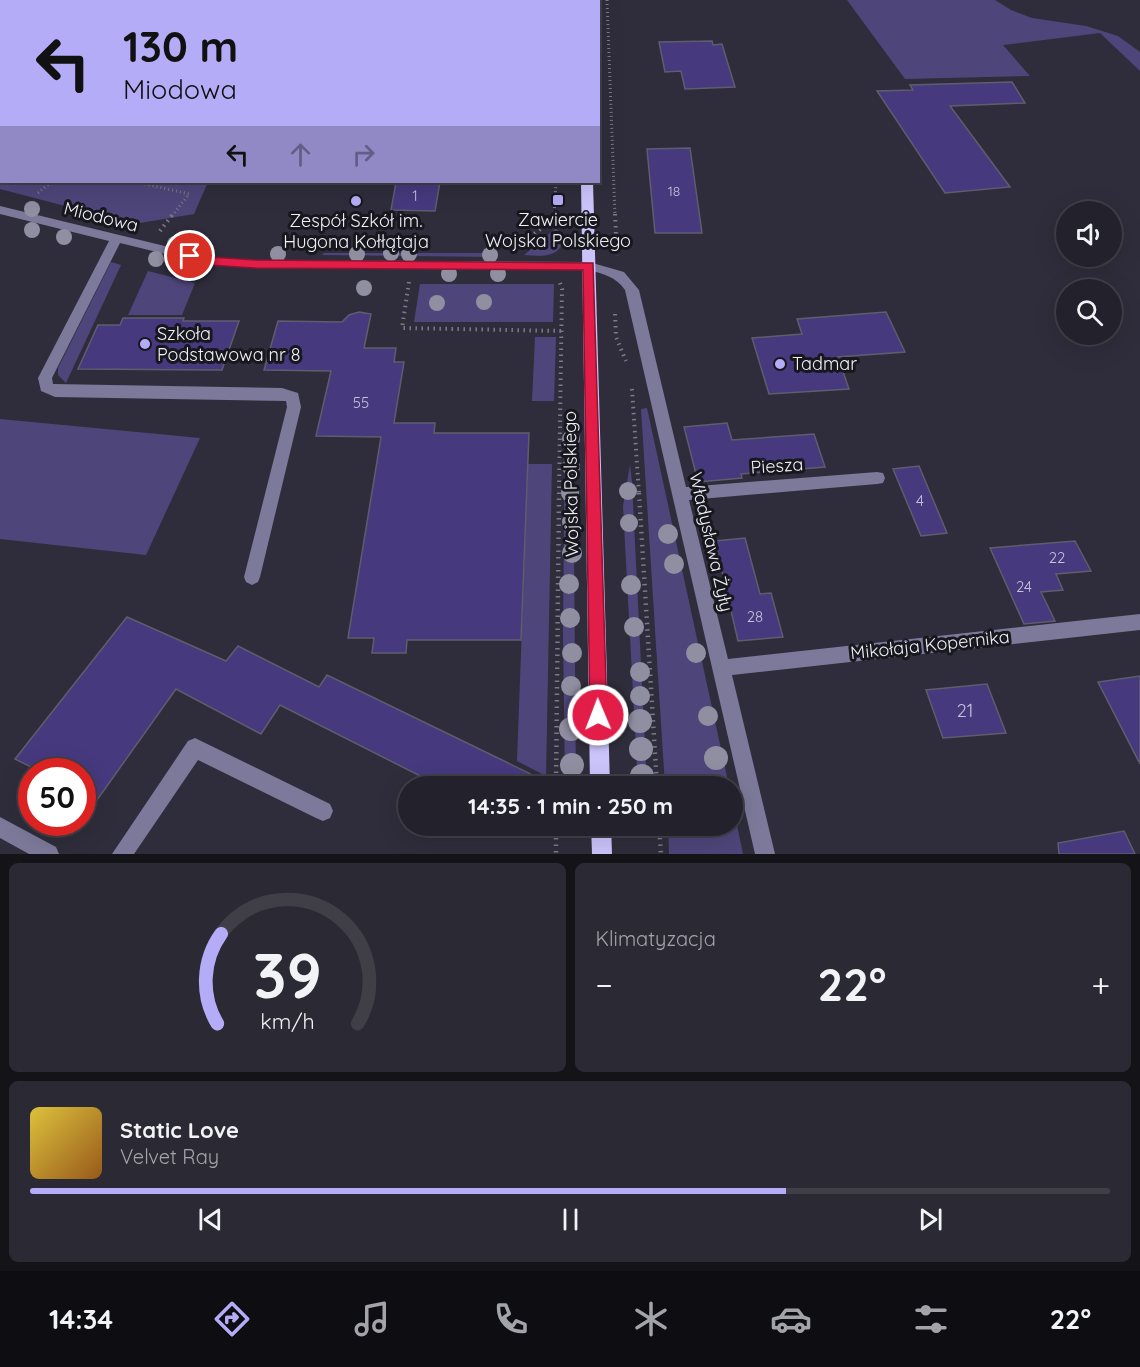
<!DOCTYPE html>
<html lang="pl">
<meta charset="utf-8">
<style>
:root{--surface:#23222c;--page:#2b2a34;--text:#f1f3f6;--muted:#a3a4a9;--line:#403f48;--accent:#b5acf8}
body{margin:0;font-family:Quicksand,sans-serif;background:var(--page);color:var(--text);height:100vh;display:flex;flex-direction:column;font-size:22px;white-space:nowrap}
*{box-sizing:border-box;margin:0}
p{font-size:20px;color:var(--muted)}
.icon{flex:none;width:33px;height:33px;fill:none;stroke:currentColor;stroke-width:2;stroke-linecap:round;stroke-linejoin:round}
.map{position:relative;height:854px;overflow:hidden}
.side{display:flex;flex-direction:column;gap:9px;padding:9px;background:#131318;flex:1}
.side>*{flex:none}
.banner{position:absolute;left:0px;top:0px;width:600px;height:183px;box-shadow:0 6px 24px #0002,0 0 0 2px var(--line);background:#b5acf8;color:#111;overflow:hidden}
.tools{position:absolute;left:1056px;top:201px;display:grid;gap:12px}
.tools a{display:grid;place-items:center;width:66px;height:66px;border-radius:50%;background:var(--surface);box-shadow:0 6px 24px #0002,0 0 0 2px var(--line);font-size:30px}
.speed{position:absolute;left:18px;top:758px;display:flex;gap:12px;font-size:30px;font-weight:700;text-align:center}
.speed>*{display:grid;place-content:center;width:78px;height:78px;border-radius:50%;background:var(--surface);box-shadow:0 6px 24px #0002,0 0 0 2px var(--line);line-height:1}
.speed .limit{border:9px solid #d22;background:#fff;color:#111}
.pin{position:absolute;display:grid;place-items:center;width:51px;height:51px;color:#fff;margin:-26px;border:3px solid #fff;border-radius:50%;box-shadow:0 2px 6px #0007}
.me{position:absolute;width:66px;margin:-33px;rotate:359deg;stroke-linejoin:round;filter:drop-shadow(0 0 4px #0008)}
.turn{display:flex;align-items:center;gap:21px;height:126px;padding:0 24px;font-size:27px}
.turn .icon{width:78px;height:78px;stroke-width:2.5}
.turn b{display:block;font-size:42px;line-height:51px}
.lanes{display:flex;align-items:center;height:57px;padding:0 24px;background:#0003;justify-content:center;gap:30px;direction:ltr}
.lanes .off{opacity:.35}
.big{font-size:45px;font-weight:800;line-height:1.1}
.side .card{flex:1;display:flex;flex-direction:column;justify-content:center;gap:9px;min-width:0;padding:0 21px;border-radius:9px;background:var(--page)}
.side .dial{align-items:center;gap:0}
.dial svg{height:156px;overflow:visible;fill:none;stroke:var(--line);stroke-width:7;stroke-linecap:round;text-anchor:middle}
.dial text{fill:var(--text);stroke:none}
.song{display:flex;align-items:center;gap:18px}
.cover{width:72px;height:72px;border-radius:9px;background:linear-gradient(135deg,hsl(50 70% 55%),hsl(30 70% 35%))}
.played{height:6px;border-radius:3px;background:linear-gradient(90deg,var(--accent) 70%,var(--line) 70%)}
.keys{display:flex;justify-content:space-around;direction:ltr}
.heat{display:flex;justify-content:space-between;align-items:center;font-size:33px;direction:ltr}
.side .tiles{flex:1;display:grid;gap:9px;grid-template-columns:1fr 1fr}
.card:last-child{grid-column:span 2}
.trip{position:absolute;left:398px;top:776px;width:345px;height:60px;border-radius:30px;background:var(--surface);box-shadow:0 6px 24px #0002,0 0 0 2px var(--line);font-weight:800;line-height:60px;text-align:center}
.tab-bar{display:flex;height:96px;justify-content:space-around;align-items:center;background:#0e0e12;color:var(--muted)}
.tab-bar .icon{width:42px;height:42px}
.tab-bar .on{color:var(--accent)}
.tab-bar b{font-size:27px;color:var(--text)}
.map>svg:first-child{display:block}
.green{fill:#4e467a}
.building{fill:#46397e;stroke:#5f5d6d;stroke-width:1.5}
.lines{fill:none;stroke-linecap:round;stroke-linejoin:round}
.path-far2{stroke:#7b7a86;stroke-width:3;stroke-dasharray:1 3;stroke-linecap:butt}
.path-far1{stroke:#7b7a86;stroke-width:4;stroke-dasharray:1.5 4.5;stroke-linecap:butt}
.path{stroke:#7b7a86;stroke-width:4.5;stroke-dasharray:1.5 5;stroke-linecap:butt}
.minor{fill:#7c799a;fill-rule:evenodd}
.major{fill:#cac4fb;fill-rule:evenodd}
.tree{fill:#908fa1}
.route{fill:#e11d48;stroke:#92132f;stroke-width:1.5}
.poi-dot{fill:#b5acf8;stroke:#17171d;stroke-width:2}
.labels{text-anchor:middle;stroke-width:6;stroke-linejoin:round;paint-order:stroke}
.far-number-label{font-size:14px;fill:#c6c2da}
.number-label{font-size:15px;fill:#c6c2da}
.street-label{font-size:18px;fill:#f0f0f9;stroke:#17171d}
.poi-label{font-size:18px;fill:#f0f0f9;stroke:#17171d}
.near-number-label{font-size:18px;fill:#c6c2da}
</style>
<div class="map">
<svg width="1140" height="854" viewBox="0 0 1140 854">
<rect width="100%" height="100%" fill="#2f2d3b"/>
<g class="green">
<path d="M847 0H995L1011 10 1032 18 1086 26 1118 36 1140 52V71L1100 33 1003 45 1030 76 905 79Z"/>
<path d="M1 124 2 182H208L194 214 134 224 0 189Z"/>
<path d="M556 228 564 239C559 259 540 256 524 255Z"/>
<path d="M324 253H498V257L322 255Z"/>
<path d="M111 262 121 265 66 383 58 375V368Z"/>
<path d="M148 271 195 283 182 315H128Z"/>
<path d="M420 284H554L553 322H414Z"/>
<path d="M535 337H556L554 401H532Z"/>
<path d="M647 408 729 786H665L641 409Z"/>
<path d="M0 419 200 438 146 555 0 539Z"/>
<path d="M565 423 573 430 576 786H565L563 630Z"/>
<path d="M528 464H552L546 776 517 761Z"/>
<path d="M630 465 632 482 647 786H638L623 506Z"/>
<path d="M732 801 743 854H669L668 825H732Z"/>
</g>
<g class="building">
<path d="M712 41 713 45 722 44 735 87 685 89 681 71 665 72 659 42Z"/>
<path d="M1012 82 1025 103 950 106 1010 187 945 193 877 91 913 90 910 85Z"/>
<path d="M690 148 702 233H655L647 149Z"/>
<path d="M396 182H440L435 211 391 210Z"/>
<path d="M359 312 371 314 364 348H396L394 362H404L394 423H435L434 433H529L521 640H407L406 653H372L374 638H348L381 437 316 436 331 371 264 370 278 321 342 322 349 315Z"/>
<path d="M886 312 905 352 838 357 849 389 769 394 752 338 802 334 797 319Z"/>
<path d="M123 318H184L183 321H239L222 370 78 369 98 325H120Z"/>
<path d="M727 423 732 440 814 434 825 467 741 474 742 478 698 482 684 427Z"/>
<path d="M919 466 947 533 921 536 893 469Z"/>
<path d="M745 538 760 594 771 593 783 637 738 641 715 541Z"/>
<path d="M1075 541 1091 571 1056 574 1063 590 1041 592 1055 621 1024 624 990 548Z"/>
<path d="M127 617 226 661 238 646 319 687 327 675 543 780 540 786H440L280 705 261 734 176 689 97 800 82 793V771H39L15 759Z"/>
<path d="M1140 676V764L1098 682Z"/>
<path d="M987 684 1006 733 943 738 926 690Z"/>
<path d="M1124 831 1135 854H1059L1058 843Z"/>
</g>
<g class="lines">
<g class="path-far2">
<path d="M607 0 615 216"/>
<path d="M2 136V139"/>
<path d="M137 182 189 194 172 216"/>
<path d="M38 193 51 182"/>
<path d="M554 216 556 182"/>
</g>
<g class="path-far1">
<path d="M615 214 617 256"/>
<path d="M160 231 173 214"/>
<path d="M515 248 554 219V214"/>
<path d="M409 282 402 328 563 331"/>
<path d="M615 314 616 337 626 361"/>
<path d="M632 389 639 494"/>
<path d="M559 494 562 289 560 283"/>
</g>
<g class="path">
<path d="M639 493 657 786"/>
<path d="M556 786 559 493"/>
<path d="M556 825V854"/>
<path d="M659 825 661 854"/>
</g>
<g class="minor">
<path d="M31 0H41L30 2Z"/>
<path d="M2 25V32H0V26Z"/>
<path d="M0 206 210 257 255 260 589 262 624 272 639 290 686 487 877 472 883 473 885 478 883 483 877 484 689 500 728 659 1140 614V630L732 675 775 854H755L625 290C616 277 604 274 589 270L255 268 210 265 120 243 52 378 53 384 282 388 298 393 301 407 260 577 258 582 252 585 246 582 244 577 287 407 286 401 55 397 41 391 38 378 109 241 0 214Z"/>
<path d="M195 738 330 804 333 811 330 818 323 821 316 818 198 760 134 854H112L188 741Z"/>
<path d="M0 817 56 847 59 854H29L0 838Z"/>
</g>
<g class="major">
<rect x="578" y="0" width="10" height="2"/>
<path d="M581 182H593L610 786H590Z"/>
<path d="M591 825H611L612 854H592Z"/>
</g>
</g>
<g class="tree">
<circle cx="32" cy="209" r="8"/>
<circle cx="32" cy="230" r="8"/>
<circle cx="64" cy="237" r="8"/>
<circle cx="175" cy="244" r="8"/>
<circle cx="196" cy="249" r="8"/>
<circle cx="391" cy="253" r="8"/>
<circle cx="278" cy="254" r="8"/>
<circle cx="357" cy="254" r="8"/>
<circle cx="409" cy="254" r="8"/>
<circle cx="490" cy="255" r="8"/>
<circle cx="156" cy="259" r="8"/>
<circle cx="189" cy="267" r="8"/>
<circle cx="449" cy="274" r="8"/>
<circle cx="498" cy="274" r="8"/>
<circle cx="364" cy="288" r="8"/>
<circle cx="484" cy="302" r="8"/>
<circle cx="437" cy="303" r="8"/>
<circle cx="571" cy="439" r="9"/>
<circle cx="571" cy="467" r="9"/>
<circle cx="628" cy="491" r="9"/>
<circle cx="570" cy="493" r="9"/>
<circle cx="571" cy="522" r="9"/>
<circle cx="629" cy="523" r="9"/>
<circle cx="668" cy="534" r="10"/>
<circle cx="572" cy="553" r="10"/>
<circle cx="674" cy="564" r="10"/>
<circle cx="569" cy="584" r="10"/>
<circle cx="631" cy="585" r="10"/>
<circle cx="570" cy="618" r="10"/>
<circle cx="634" cy="627" r="10"/>
<circle cx="572" cy="653" r="10"/>
<circle cx="696" cy="653" r="10"/>
<circle cx="640" cy="672" r="10"/>
<circle cx="571" cy="686" r="10"/>
<circle cx="640" cy="696" r="10"/>
<circle cx="708" cy="716" r="10"/>
<circle cx="640" cy="721" r="12"/>
<circle cx="571" cy="729" r="12"/>
<circle cx="641" cy="749" r="12"/>
<circle cx="716" cy="758" r="12"/>
<circle cx="572" cy="765" r="12"/>
<circle cx="642" cy="776" r="12"/>
</g>
<path class="route" d="M190 252 210 257 255 260 593 263 607 715 604 721 598 724 592 721 590 715 583 270 255 268 210 265 186 259V254Z"/>
<g class="poi-dot">
<rect x="552" y="194" width="12" height="12" rx="3"/>
<circle cx="356" cy="201" r="6"/>
<circle cx="145" cy="344" r="6"/>
<circle cx="780" cy="364" r="6"/>
</g>
<g class="labels">
<g class="far-number-label">
<text x="674" y="196">18</text>
</g>
<g class="number-label">
<text x="415" y="201">1</text>
<text x="361" y="408">55</text>
<text x="920" y="506">4</text>
<text x="1057" y="563">22</text>
<text x="1024" y="592">24</text>
<text x="755" y="622">28</text>
</g>
<g class="street-label">
<text transform="translate(101 217) rotate(14)" y="6">Miodowa</text>
<text transform="translate(777 466) rotate(-4)" y="6">Piesza</text>
<text transform="translate(571 484) rotate(-91)" y="6">Wojska Polskiego</text>
<text transform="translate(711 542) rotate(77)" y="6">Władysława Żyły</text>
<text transform="translate(930 645) rotate(-6)" y="6">Mikołaja Kopernika</text>
</g>
<g class="poi-label">
<text x="558" y="226">Zawiercie<tspan x="558" dy="21">Wojska Polskiego</tspan></text>
<text x="356" y="227">Zespół Szkół im.<tspan x="356" dy="21">Hugona Kołłątaja</tspan></text>
<text x="157" y="340" text-anchor="start">Szkoła<tspan x="157" dy="21">Podstawowa nr 8</tspan></text>
<text x="792" y="370" text-anchor="start">Tadmar</text>
</g>
<g class="near-number-label">
<text x="965" y="717">21</text>
</g>
</g>
</svg>
<div class="tools">
<a><svg class="icon" aria-label="sound" viewBox="0 0 24 24"><path d="M4 9h4l5-4v14l-5-4H4zM17 9q2 3 0 6"/></svg></a>
<a><svg class="icon" aria-label="search" viewBox="0 0 24 24"><circle cx="10" cy="10" r="6"/><path d="M15 15l6 6"/></svg></a>
</div>
<div class="speed"><div class="limit">50</div></div>
<div class="pin" style="left:190px;top:256px;background:#d93025"><svg class="icon" aria-label="arrive" viewBox="0 0 24 24"><path d="M6 21V4h12l-3 4 3 4H6"/></svg></div>
<svg class="me" style="left:598px;top:715px" viewBox="-20 -20 40 40"><circle r="17" fill="#e11d48" stroke="#fff" stroke-width="3"/><path d="M0-11L8 9 0 5-8 9z" fill="#fff"/></svg>
<div class="trip">14:35 · 1 min · 250 m</div>
<div class="banner">
<div class="turn"><svg class="icon" aria-label="left" viewBox="0 0 24 24"><path d="M17 20v-9H6M10 6l-5 5 5 5"/></svg><div><b>130 m</b>Miodowa</div></div>
<div class="lanes"><svg class="icon" aria-label="left" viewBox="0 0 24 24"><path d="M17 20v-9H6M10 6l-5 5 5 5"/></svg><svg class="icon off" aria-label="ahead" viewBox="0 0 24 24"><path d="M12 20V5M6 11l6-6 6 6"/></svg><svg class="icon off" aria-label="right" viewBox="0 0 24 24"><path d="M7 20v-9h11M14 6l5 5-5 5"/></svg></div>
</div>
</div>
<section class="side">
<div class="tiles">
<div class="card dial"><svg viewBox="0 0 100 80">
<path d="M14 69A42 42 0 1 1 86 69"/>
<path d="M14 69A42 42 0 0 1 16 23" stroke="#b5acf8"/>
<text x="50" y="56" font-size="32" font-weight="700">39</text>
<text x="50" y="72" font-size="11">km/h</text>
</svg></div>
<div class="card"><p>Klimatyzacja</p>
<div class="heat"><a>−</a><b class="big">22°</b><a>+</a></div>
</div>
<div class="card">
<div class="song"><i class="cover"></i><div><b>Static Love</b><p>Velvet Ray</p></div></div>
<div class="played"></div>
<div class="keys"><svg class="icon" aria-label="previous" viewBox="0 0 24 24"><path d="M18 5L8 12l10 7zM5 5v14"/></svg><svg class="icon" aria-label="pause" viewBox="0 0 24 24"><path d="M8 5v14M16 5v14"/></svg><svg class="icon" aria-label="next" viewBox="0 0 24 24"><path d="M6 5l10 7-10 7zM19 5v14"/></svg></div>
</div>
</div>
</section>
<nav class="tab-bar">
<b>14:34</b>
<svg class="icon on" aria-label="directions" viewBox="0 0 24 24"><path d="M12 3l9 9-9 9-9-9zM9 14v-3h6M13 9l2 2-2 2"/></svg>
<svg class="icon" aria-label="music" viewBox="0 0 24 24"><path d="M9 18V5l10-2v13"/><circle cx="6" cy="18" r="3"/><circle cx="16" cy="16" r="3"/></svg>
<svg class="icon" aria-label="phone" viewBox="0 0 24 24"><path d="M5 4h4l2 5-3 2q2 4 5 5l2-3 5 2v4C11 20 4 13 5 4z"/></svg>
<svg class="icon" aria-label="climate" viewBox="0 0 24 24"><path d="M12 3v18M4 7l16 10M4 17L20 7"/></svg>
<svg class="icon" aria-label="car" viewBox="0 0 24 24"><path d="M5 17H2v-5l4-1 3-4h7l3 4 3 1v5h-3M9 17h6M6 11h13"/><circle cx="7" cy="17" r="2"/><circle cx="17" cy="17" r="2"/></svg>
<svg class="icon" aria-label="filters" viewBox="0 0 24 24"><path d="M4 7h16M4 17h16"/><circle cx="9" cy="7" r="2"/><circle cx="15" cy="17" r="2"/></svg>
<b>22°</b>
</nav>
